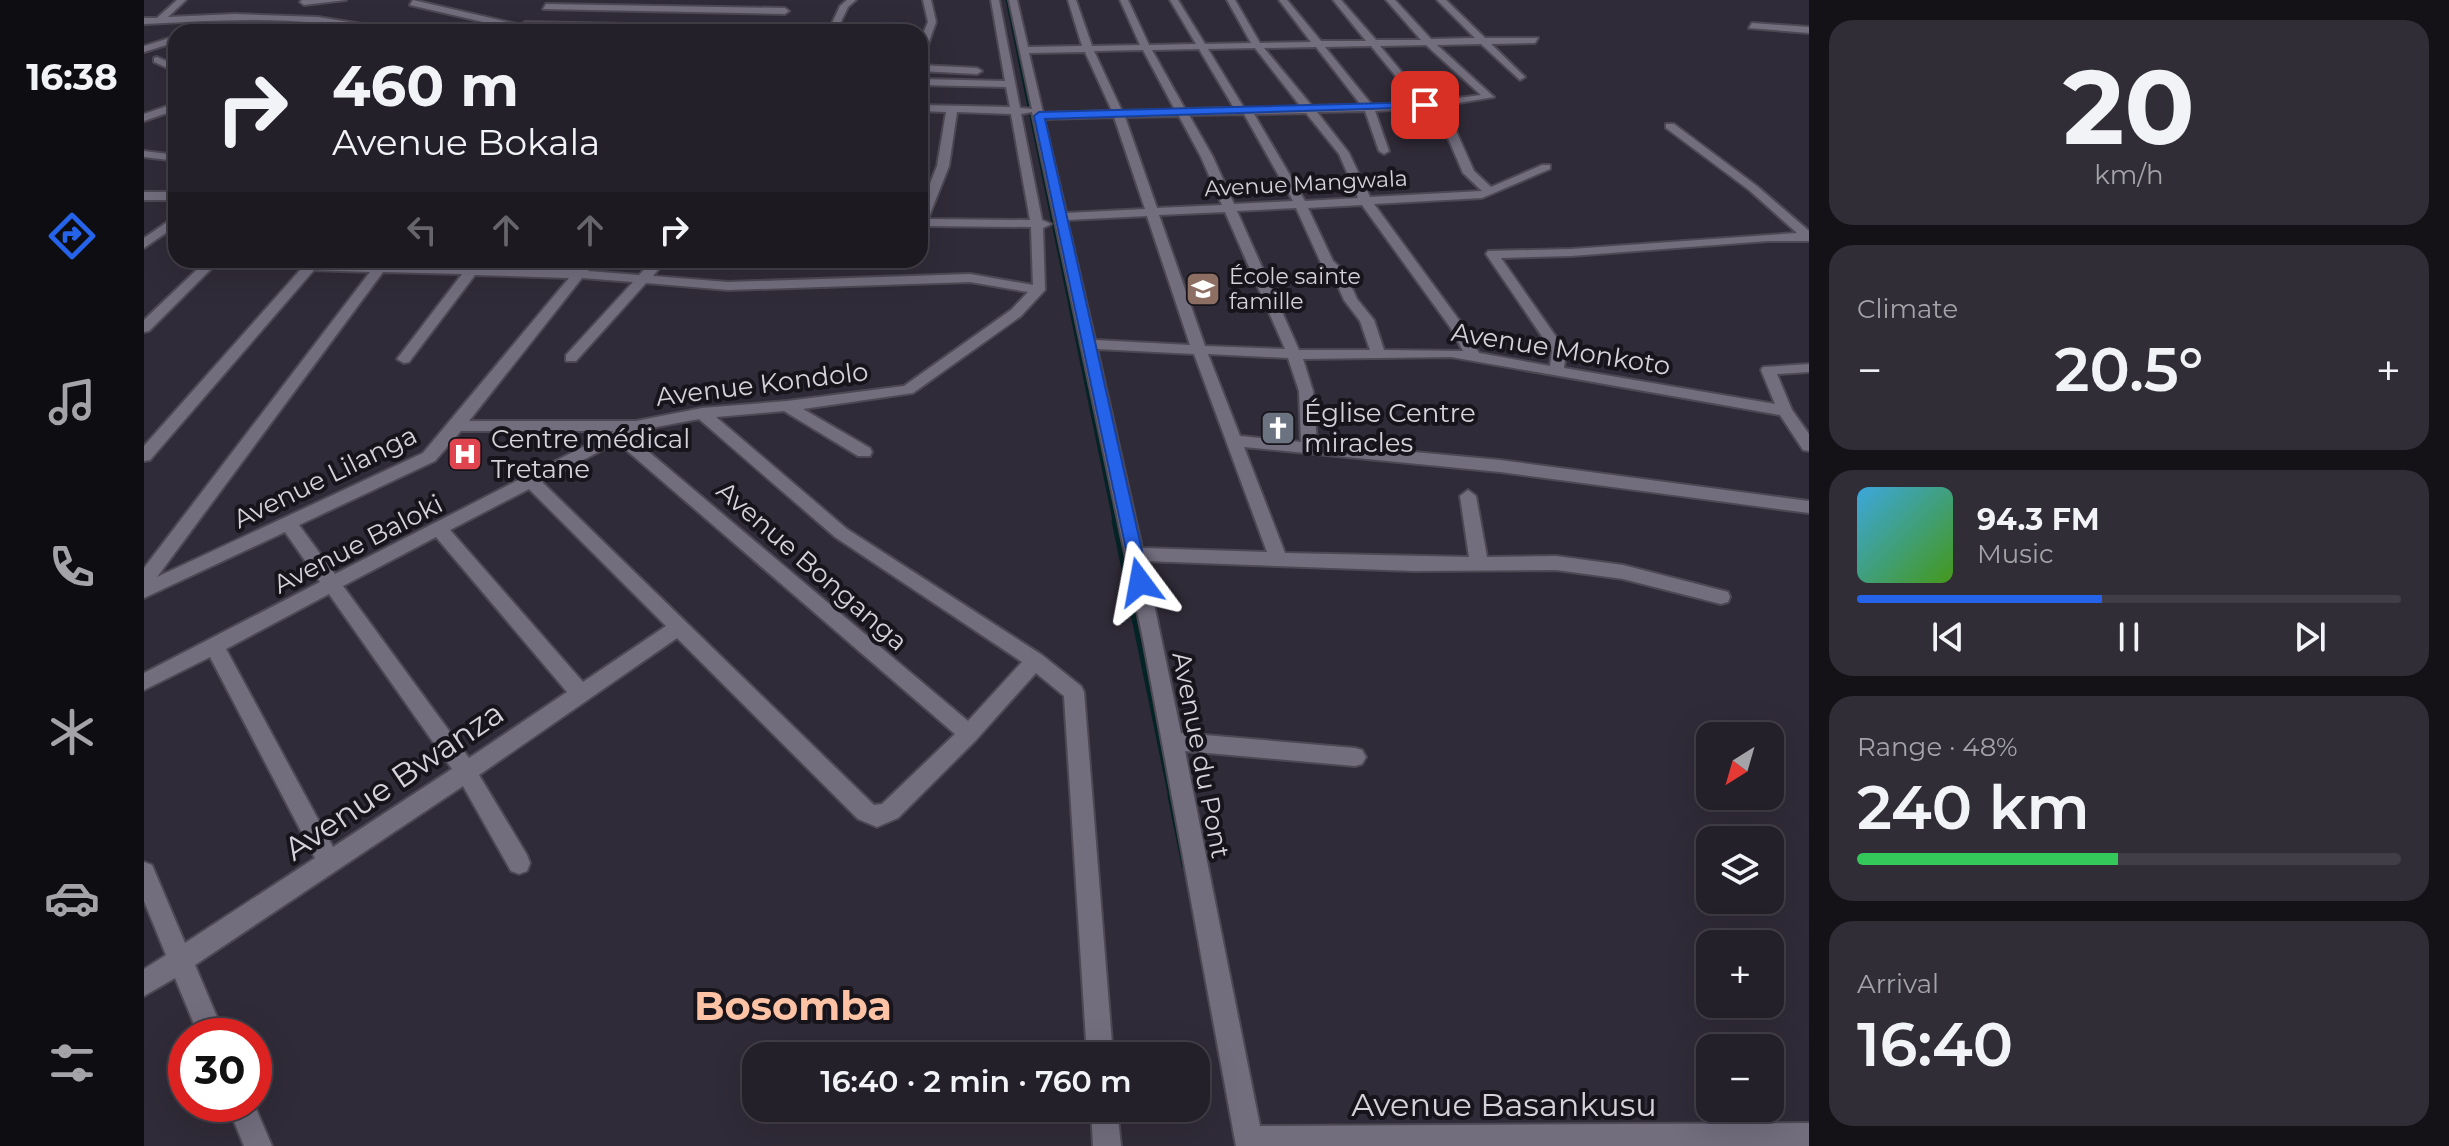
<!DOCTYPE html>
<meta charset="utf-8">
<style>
:root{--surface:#24202a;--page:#302d36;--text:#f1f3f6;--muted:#a3a3a8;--line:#413e47;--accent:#2563eb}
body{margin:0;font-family:Montserrat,sans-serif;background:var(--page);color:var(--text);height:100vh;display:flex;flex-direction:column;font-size:30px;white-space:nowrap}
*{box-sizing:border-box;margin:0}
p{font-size:26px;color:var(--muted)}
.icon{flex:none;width:44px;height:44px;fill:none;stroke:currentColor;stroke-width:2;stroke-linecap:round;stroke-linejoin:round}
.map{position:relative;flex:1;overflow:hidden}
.details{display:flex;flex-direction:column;gap:20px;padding:20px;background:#141217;width:640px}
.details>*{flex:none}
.banner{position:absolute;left:24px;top:24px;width:760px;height:244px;border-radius:24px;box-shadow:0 8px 32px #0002,0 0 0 2px var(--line);background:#24202a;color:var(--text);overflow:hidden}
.needle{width:52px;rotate:217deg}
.buttons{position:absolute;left:1552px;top:722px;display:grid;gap:16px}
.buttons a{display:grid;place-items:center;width:88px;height:88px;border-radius:16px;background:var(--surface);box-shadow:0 8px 32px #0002,0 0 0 2px var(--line);font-size:40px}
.speed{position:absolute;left:24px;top:1018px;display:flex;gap:16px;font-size:40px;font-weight:700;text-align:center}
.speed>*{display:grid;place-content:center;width:104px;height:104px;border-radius:50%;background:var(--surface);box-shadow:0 8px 32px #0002,0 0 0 2px var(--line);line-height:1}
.speed .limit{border:12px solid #d22;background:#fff;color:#111}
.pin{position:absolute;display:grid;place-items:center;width:68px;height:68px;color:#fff;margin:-34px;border-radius:16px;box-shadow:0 4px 12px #0006}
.me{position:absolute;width:88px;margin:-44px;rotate:347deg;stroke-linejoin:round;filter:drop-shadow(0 0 6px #0008)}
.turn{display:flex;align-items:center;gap:28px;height:168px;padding:0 32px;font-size:36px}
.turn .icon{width:104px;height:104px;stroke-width:2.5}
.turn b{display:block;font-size:56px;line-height:68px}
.lanes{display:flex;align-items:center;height:76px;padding:0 32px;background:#0003;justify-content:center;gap:40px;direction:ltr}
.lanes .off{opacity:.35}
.big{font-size:60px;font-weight:600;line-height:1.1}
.details .tile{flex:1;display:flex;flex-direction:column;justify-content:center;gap:12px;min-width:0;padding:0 28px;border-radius:24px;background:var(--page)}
.details .dial{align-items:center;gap:0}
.dial b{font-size:104px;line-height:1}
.song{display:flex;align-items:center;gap:24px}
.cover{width:96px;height:96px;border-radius:12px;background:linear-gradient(135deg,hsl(200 70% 55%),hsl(100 70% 35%))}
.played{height:8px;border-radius:4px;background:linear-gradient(90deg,var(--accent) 45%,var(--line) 45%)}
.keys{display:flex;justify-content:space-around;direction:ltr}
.heat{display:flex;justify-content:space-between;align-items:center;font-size:44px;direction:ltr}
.charge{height:12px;border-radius:6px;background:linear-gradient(90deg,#34c759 48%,var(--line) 0)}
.trip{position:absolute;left:598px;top:1042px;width:468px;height:80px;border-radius:24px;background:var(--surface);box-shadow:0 8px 32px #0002,0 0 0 2px var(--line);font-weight:600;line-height:80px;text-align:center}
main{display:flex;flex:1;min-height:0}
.tab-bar{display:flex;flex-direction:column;width:144px;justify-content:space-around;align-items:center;background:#0e0d11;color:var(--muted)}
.tab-bar .icon{width:56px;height:56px}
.tab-bar .selected{color:var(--accent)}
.tab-bar b{font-size:36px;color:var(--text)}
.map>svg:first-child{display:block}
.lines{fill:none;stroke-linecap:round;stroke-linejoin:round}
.stream-far3{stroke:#032326;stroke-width:3}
.stream-far2{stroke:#032326;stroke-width:4}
.stream-far1{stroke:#032326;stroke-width:5}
.stream{stroke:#032326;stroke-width:7}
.minor-casing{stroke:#4d4854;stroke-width:4}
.minor{fill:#736e7e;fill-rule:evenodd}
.route{fill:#2563eb;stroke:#184099;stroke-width:2}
.labels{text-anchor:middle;stroke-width:8;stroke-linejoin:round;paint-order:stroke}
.far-street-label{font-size:22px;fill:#d5d2da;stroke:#17151b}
.far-poi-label{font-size:22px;fill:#d5d2da;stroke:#17151b;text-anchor:start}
.street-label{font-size:26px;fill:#d5d2da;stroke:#17151b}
.poi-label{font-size:26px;fill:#d5d2da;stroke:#17151b;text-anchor:start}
.near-street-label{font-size:32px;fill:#d5d2da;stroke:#17151b}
.near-district-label{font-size:40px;font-weight:bold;fill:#fec3a4;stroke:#17151b}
</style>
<main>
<nav class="tab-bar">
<b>16:38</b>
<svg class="icon selected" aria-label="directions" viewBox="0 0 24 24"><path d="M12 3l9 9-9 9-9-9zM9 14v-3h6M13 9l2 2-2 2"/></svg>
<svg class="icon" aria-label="music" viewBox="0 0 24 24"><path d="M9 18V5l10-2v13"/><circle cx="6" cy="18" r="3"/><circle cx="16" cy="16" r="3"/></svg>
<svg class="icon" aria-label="phone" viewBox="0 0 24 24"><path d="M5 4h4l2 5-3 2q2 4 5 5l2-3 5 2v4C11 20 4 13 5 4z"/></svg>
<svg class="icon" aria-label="climate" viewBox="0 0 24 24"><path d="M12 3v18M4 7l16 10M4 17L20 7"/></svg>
<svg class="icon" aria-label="car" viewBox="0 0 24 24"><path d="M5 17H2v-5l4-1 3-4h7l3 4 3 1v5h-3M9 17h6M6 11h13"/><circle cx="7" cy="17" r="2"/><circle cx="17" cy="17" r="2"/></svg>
<svg class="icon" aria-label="filters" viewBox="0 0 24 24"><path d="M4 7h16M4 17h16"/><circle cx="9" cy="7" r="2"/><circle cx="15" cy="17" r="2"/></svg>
</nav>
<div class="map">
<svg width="1665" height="1146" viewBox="0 0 1665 1146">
<rect width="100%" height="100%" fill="#302b38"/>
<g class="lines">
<path class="stream-far3" d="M863 0 926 306"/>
<path class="stream-far2" d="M926 304 971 523"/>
<path class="stream-far1" d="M970 521 1027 798"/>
<path class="stream" d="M1027 796 1041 865"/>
<g class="minor-casing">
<g id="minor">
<path d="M33 0H42L24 17 91 14 174 17 267 32C236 32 206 25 175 23 116 17 58 21 0 24V18H13Z"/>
<path d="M158 0H202L160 5 156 2Z"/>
<path d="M269 0 377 25 381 22 628 27 632 30 595 32 378 27 374 30 266 5Z"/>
<path d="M703 0H712L704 7 692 32H684L696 6Z"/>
<path d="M779 0H787L792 22 781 53 776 56V41L784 22Z"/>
<path d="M847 0H855L876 108 888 109 865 0H873L884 47 938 46 924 0H932L948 46 996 45 976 0H984L1005 45 1052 44 1026 0H1034L1061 44 1107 43 1083 0H1091L1116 43 1167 42 1135 0H1143L1177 41H1222L1189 0H1197L1232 40H1277L1242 0H1251L1287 39 1331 38 1293 0H1302L1341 38H1394L1391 43 1347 44 1379 75 1381 77 1376 80 1337 44 1293 45 1350 97 1290 107 1307 120 1330 171 1347 187 1398 165H1406V169L1338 198 1230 204 1318 324 1335 353 1406 366 1408 351 1342 254 1344 251 1427 249 1653 233 1605 190 1522 128V124H1530L1613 186 1665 231V241H1624L1427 256 1357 258 1422 351 1420 368 1631 404 1617 370 1619 367 1665 364V372L1633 374 1648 410 1665 434V451L1659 450 1636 415 1307 357 1159 359 1169 391 1173 443 1356 460 1665 501V513L1356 472 1100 447 1141 553 1325 557 1316 496 1324 490 1332 496 1343 557 1412 556 1479 565 1584 592 1586 597 1584 602 1577 604 1479 579 1412 570 1270 571 1001 561 1037 733 1211 748 1218 750 1222 757 1218 764 1211 766 1041 751 1116 1126 1665 1123V1146H1092L999 639 888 112 877 114 898 220 907 224 899 228 901 290 877 316 769 393 659 409 726 448 728 452 726 456H714L640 411 572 417 703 529 898 655 937 686 940 692 969 1056H943L920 696 892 673 832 740 754 818 733 827 714 819 533 638 335 775 383 855 386 863 383 871 375 874 367 871 319 786 51 965 81 1036H55L31 978 0 996V969L22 955 0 901V862L8 865 41 943 171 858 66 657 0 690V673L176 582 141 532 0 598V568L226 272 170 270 6 460 0 461V446L165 260 324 267 331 262 337 267 431 270 439 260H452L444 271 495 275 509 260H522L509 276 584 282 826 274 889 285 887 227 776 226V209L793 166 802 112 776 111V105L866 107 862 87 776 85V79L861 81ZM1282 45 1337 95 1283 102 1236 46ZM1227 46 1273 102 1228 105 1181 47ZM1172 47 1217 105 1168 106 1120 48ZM1111 48 1157 107 1100 108 1064 49ZM1055 49 1090 108 1041 109 1008 50ZM999 50 1031 110 978 111 950 51ZM941 52 968 111 899 113 885 53ZM1278 108 1298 124 1319 173 1338 191 1226 197 1205 153 1173 112 1221 111 1235 151 1240 154 1245 151 1231 111ZM813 112 867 114 886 220 784 219 805 166ZM1162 113 1195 154 1214 198 1161 201 1110 114ZM1100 114 1149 201 1090 204 1069 157 1045 115ZM1035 116 1057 157 1078 205 1013 208 981 117ZM970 117 1001 209 922 213 900 119ZM1218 205 1306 327 1319 351 1240 350 1230 320 1213 299 1201 272 1189 261 1164 208ZM1152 208 1177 263 1190 277 1200 300 1216 321 1226 350H1155L1093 211ZM1081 212 1141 349 1061 346 1015 215ZM1003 216 1046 345 951 340 923 220ZM239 272 318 274 253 359 260 363 265 362 331 275 425 278 279 453 13 577ZM438 278 489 282 422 355V361H432L502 283 584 290 826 282 884 292 867 310 760 386 643 401 558 408 492 421H325ZM953 349 1050 354 1123 552 998 548ZM1064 354 1144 358 1155 391 1157 442 1096 436ZM555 419 691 537 878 662 824 721 486 436 496 430ZM317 431H470L191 574 155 525 291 461ZM473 442 811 734 738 804 730 805 398 482ZM385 489 522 626 439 682 306 530ZM292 537 423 692 325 758 199 586ZM185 594 308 769 189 847 82 649Z"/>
<path d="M402 4 641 8 645 11 641 14 399 9Z"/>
<path d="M1608 23 1665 27V33L1605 28Z"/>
<path d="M32 36V42L0 52V46Z"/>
<path d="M13 57 32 65V72L10 62V58Z"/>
<path d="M776 65 833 68 838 71 833 74 776 71Z"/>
<path d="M32 103V110L0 121V114Z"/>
<path d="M0 151 32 155V161L0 157Z"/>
<rect x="0" y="192" width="32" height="8"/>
<path d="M32 216V226L0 248V238Z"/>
<path d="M63 260H76L5 331 0 332V320Z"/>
<path d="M83 1104H110L128 1146H100Z"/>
<path d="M947 1108H973L977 1146H949Z"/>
</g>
</g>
<use href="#minor" class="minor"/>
</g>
<path class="route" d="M1281 102 1285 103V107L901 119 1005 582 1002 587H990L890 116 895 112Z"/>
<defs>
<g id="school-square" transform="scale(1.8)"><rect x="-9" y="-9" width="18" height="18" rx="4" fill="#8d6e63" stroke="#17151b"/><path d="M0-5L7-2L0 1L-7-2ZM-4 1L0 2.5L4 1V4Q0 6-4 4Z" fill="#fff"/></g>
<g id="church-square" transform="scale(1.8)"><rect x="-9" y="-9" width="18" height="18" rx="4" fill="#6b7280" stroke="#17151b"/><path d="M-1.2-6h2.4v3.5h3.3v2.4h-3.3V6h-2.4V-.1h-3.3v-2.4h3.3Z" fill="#fff"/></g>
<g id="hospital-square" transform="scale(1.8)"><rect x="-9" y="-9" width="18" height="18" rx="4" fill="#e0444e" stroke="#17151b"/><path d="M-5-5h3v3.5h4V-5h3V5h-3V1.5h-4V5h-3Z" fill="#fff"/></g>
</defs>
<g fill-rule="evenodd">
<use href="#school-square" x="1059" y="289"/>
<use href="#church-square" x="1134" y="428"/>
<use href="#hospital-square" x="321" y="454"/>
</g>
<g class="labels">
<g class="far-street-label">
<text transform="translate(1162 183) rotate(-3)" y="8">Avenue Mangwala</text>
</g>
<g class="far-poi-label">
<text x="1085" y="284">École sainte<tspan x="1085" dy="25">famille</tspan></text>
</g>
<g class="street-label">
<text transform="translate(1417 349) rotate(9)" y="9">Avenue Monkoto</text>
<text transform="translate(618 384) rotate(-7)" y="9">Avenue Kondolo</text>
<text transform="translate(181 477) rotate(-26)" y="9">Avenue Lilanga</text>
<text transform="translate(214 544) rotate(-27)" y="9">Avenue Baloki</text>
<text transform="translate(668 566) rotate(41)" y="9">Avenue Bonganga</text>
<text transform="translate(1057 755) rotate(79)" y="9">Avenue du Pont</text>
</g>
<g class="poi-label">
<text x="1160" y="422">Église Centre<tspan x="1160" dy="30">miracles</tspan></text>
<text x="347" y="448">Centre médical<tspan x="347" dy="30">Tretane</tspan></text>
</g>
<g class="near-street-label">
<text transform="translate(250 781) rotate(-34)" y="11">Avenue Bwanza</text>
<text x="1360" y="1116">Avenue Basankusu</text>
</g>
<g class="near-district-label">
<text x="649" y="1020">Bosomba</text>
</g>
</g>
</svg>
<div class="buttons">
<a><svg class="needle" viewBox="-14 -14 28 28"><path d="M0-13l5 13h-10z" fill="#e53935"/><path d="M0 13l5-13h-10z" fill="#a3a3a8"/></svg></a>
<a><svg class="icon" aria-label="layers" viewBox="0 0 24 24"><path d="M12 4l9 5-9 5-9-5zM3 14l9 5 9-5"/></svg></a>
<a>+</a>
<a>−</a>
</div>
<div class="speed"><div class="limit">30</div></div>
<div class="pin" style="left:1281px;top:105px;background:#d93025"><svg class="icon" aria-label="arrive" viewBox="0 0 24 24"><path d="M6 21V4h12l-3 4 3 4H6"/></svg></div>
<svg class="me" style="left:996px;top:582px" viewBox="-20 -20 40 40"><path d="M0-17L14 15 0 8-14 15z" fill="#2563eb" stroke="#fff" stroke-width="4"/></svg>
<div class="trip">16:40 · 2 min · 760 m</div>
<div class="banner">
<div class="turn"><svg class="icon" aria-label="right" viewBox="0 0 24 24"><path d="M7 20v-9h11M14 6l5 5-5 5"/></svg><div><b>460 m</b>Avenue Bokala</div></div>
<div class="lanes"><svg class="icon off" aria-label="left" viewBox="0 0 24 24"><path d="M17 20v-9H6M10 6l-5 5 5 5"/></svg><svg class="icon off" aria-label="ahead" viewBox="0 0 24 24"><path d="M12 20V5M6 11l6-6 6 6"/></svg><svg class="icon off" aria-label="ahead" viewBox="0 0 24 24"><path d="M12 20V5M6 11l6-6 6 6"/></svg><svg class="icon" aria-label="right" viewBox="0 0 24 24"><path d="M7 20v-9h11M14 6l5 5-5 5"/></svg></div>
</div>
</div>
<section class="details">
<div class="tile dial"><b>20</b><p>km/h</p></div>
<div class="tile"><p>Climate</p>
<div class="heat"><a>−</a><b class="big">20.5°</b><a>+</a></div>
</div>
<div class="tile">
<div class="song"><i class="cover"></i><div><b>94.3 FM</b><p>Music</p></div></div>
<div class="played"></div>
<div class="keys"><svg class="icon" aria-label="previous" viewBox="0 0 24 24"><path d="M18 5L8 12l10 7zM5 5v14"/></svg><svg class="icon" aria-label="pause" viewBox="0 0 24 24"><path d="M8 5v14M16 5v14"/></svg><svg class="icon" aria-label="next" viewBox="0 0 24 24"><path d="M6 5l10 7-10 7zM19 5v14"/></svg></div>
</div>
<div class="tile"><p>Range · 48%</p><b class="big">240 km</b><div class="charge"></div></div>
<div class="tile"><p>Arrival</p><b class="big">16:40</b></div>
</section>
</main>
